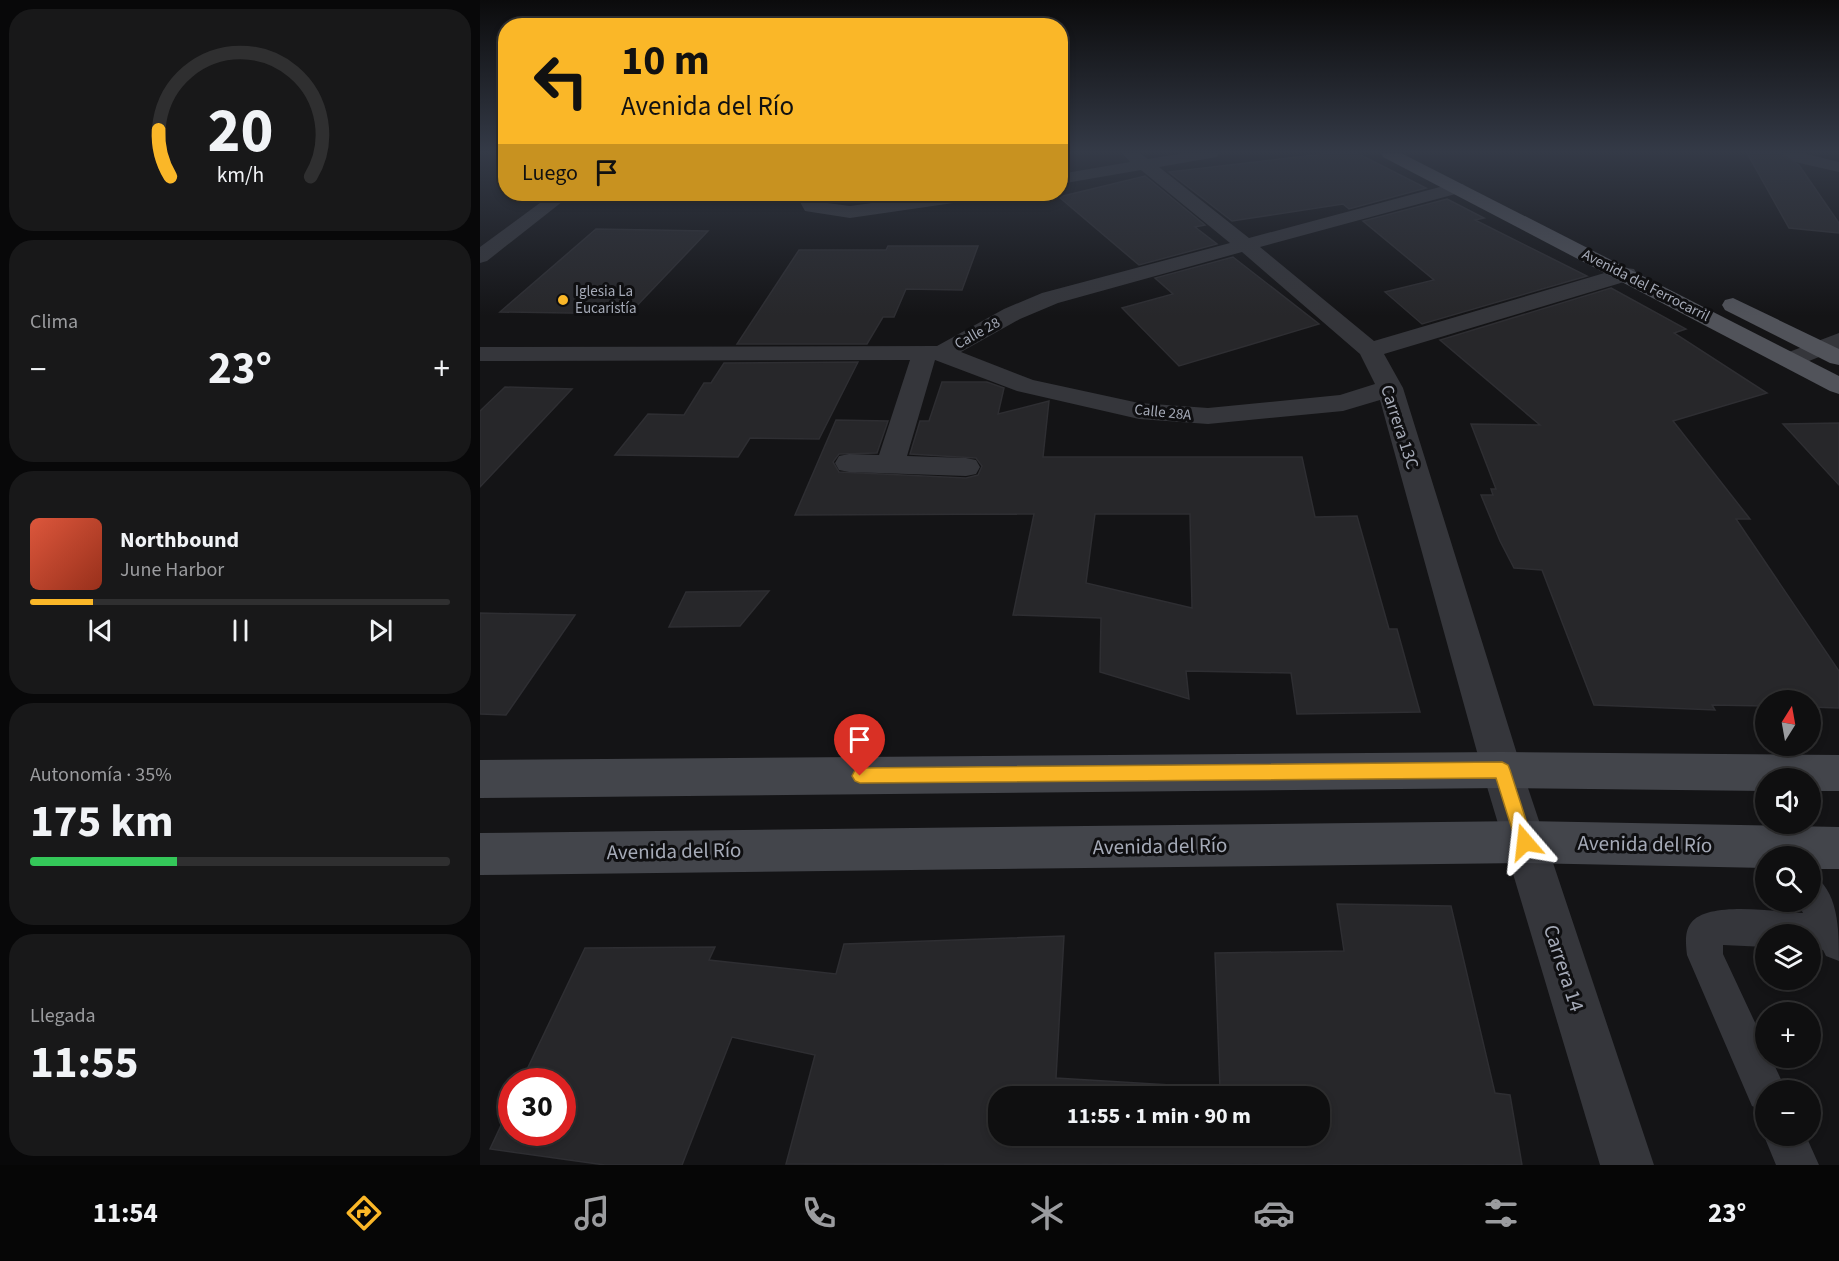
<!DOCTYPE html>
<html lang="es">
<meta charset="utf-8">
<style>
:root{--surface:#0f0f10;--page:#181819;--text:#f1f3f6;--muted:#9b9c9f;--line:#2f2f30;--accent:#fab728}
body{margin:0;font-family:"Source Sans 3",sans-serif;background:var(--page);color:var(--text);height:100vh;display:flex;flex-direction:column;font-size:22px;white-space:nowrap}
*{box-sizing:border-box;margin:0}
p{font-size:20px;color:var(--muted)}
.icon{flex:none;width:33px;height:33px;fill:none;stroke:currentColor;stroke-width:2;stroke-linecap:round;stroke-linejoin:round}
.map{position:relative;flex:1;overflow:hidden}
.panel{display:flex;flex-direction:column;gap:9px;padding:9px;background:#080809;width:480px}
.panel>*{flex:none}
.banner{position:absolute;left:18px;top:18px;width:570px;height:183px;border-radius:24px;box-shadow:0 3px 9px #0003,0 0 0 2px var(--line);background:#fab728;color:#111;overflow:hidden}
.needle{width:39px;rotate:11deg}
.tools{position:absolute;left:1275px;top:690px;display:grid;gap:12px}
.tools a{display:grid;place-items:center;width:66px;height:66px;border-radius:50%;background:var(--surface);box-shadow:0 3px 9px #0003,0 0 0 2px var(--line);font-size:30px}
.speed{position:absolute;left:18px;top:1068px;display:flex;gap:12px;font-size:30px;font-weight:700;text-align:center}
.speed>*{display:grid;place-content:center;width:78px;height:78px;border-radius:50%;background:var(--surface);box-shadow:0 3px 9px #0003,0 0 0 2px var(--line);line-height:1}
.speed .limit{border:9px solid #d22;background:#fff;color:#111}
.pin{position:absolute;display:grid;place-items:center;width:51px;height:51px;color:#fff;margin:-62px -26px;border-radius:50% 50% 50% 0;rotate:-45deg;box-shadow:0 0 6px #0007}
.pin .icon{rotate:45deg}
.me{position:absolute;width:66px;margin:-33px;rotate:343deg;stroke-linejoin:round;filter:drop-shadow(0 0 4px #0008)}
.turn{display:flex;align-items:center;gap:21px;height:126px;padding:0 24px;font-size:27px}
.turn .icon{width:78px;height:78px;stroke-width:2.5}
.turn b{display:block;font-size:42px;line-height:51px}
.then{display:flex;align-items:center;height:57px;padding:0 24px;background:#0003;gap:12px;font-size:22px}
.big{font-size:45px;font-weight:700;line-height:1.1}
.panel .widget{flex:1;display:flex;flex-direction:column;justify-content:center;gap:9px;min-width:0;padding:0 21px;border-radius:24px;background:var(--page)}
.panel .dial{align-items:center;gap:0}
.dial svg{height:156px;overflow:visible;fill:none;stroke:var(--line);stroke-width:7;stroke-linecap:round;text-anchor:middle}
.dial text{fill:var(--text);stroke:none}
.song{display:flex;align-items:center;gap:18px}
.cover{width:72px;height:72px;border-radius:9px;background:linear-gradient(135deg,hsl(10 70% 55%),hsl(10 70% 35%))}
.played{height:6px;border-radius:3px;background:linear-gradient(90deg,var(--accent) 15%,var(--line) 15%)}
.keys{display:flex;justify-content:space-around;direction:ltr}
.heat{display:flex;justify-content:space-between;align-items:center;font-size:33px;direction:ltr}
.charge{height:9px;border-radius:4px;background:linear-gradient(90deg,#34c759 35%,var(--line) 0)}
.trip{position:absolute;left:508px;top:1086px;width:342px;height:60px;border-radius:24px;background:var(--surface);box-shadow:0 3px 9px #0003,0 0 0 2px var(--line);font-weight:700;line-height:60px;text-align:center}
.menu{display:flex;height:96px;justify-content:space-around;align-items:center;background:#060606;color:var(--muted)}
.menu .icon{width:42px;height:42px}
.menu .on{color:var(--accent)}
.menu b{font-size:27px;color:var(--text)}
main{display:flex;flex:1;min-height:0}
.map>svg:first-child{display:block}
.building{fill:#27272a;stroke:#2e2e32;stroke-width:1.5;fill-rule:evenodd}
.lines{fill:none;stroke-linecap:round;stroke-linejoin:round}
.lane{fill:#35363b;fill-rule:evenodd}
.street{fill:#35363b;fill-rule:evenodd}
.secondary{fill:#43454b;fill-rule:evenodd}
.primary{fill:#51535a;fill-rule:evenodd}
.route{fill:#fab728;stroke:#a2771a;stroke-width:1.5}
.poi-dot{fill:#fab728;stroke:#0f0f11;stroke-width:2}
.labels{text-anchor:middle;stroke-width:6;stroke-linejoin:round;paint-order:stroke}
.far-street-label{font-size:15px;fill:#a5aab7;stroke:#0f0f11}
.far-poi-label{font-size:15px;fill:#a5aab7;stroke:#0f0f11;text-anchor:start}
.street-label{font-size:18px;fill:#a5aab7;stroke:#0f0f11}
.near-street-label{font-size:21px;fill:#a5aab7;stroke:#0f0f11}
</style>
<main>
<section class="panel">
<div class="widget dial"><svg viewBox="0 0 100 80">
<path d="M14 69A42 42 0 1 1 86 69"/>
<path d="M14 69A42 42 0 0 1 8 45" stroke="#fab728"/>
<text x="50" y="56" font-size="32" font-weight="700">20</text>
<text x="50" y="72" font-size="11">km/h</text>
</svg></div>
<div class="widget"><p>Clima</p>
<div class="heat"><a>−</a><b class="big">23°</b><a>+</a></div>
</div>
<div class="widget">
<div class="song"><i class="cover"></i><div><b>Northbound</b><p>June Harbor</p></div></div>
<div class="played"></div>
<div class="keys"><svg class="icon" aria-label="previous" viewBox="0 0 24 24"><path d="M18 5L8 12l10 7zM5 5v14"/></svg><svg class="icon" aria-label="pause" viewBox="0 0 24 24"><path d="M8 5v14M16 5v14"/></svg><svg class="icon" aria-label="next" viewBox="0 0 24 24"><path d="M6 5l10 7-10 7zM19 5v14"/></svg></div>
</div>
<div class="widget"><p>Autonomía · 35%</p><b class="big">175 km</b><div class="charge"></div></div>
<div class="widget"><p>Llegada</p><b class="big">11:55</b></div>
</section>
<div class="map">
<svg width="1359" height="1165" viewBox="0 0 1359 1165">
<rect width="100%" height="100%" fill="#141416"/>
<g class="building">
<path d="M851 153H877L946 188 869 209 863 204 752 221 689 172Z"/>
<path d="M1267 153H1299L1319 165 1359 223V233L1309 228Z"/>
<path d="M665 176 725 225 715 227 737 244 659 265 579 197Z"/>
<path d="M967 199 1004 218 995 220 1107 276 942 324 905 292 954 280 883 221Z"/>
<path d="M116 229 228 231 149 314 20 312Z"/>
<path d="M408 246H498L482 290 426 289 414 317H403L387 344H257L319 250H406Z"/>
<path d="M753 257 839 324 699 366 642 308 693 294 675 278Z"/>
<path d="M1131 288 1206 329 1194 333 1287 393 1193 421 1270 519H1256L1359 671V708L1330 707V700H1286V706L1232 705 1235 710 1114 705 1062 570 1034 568 1020 541 1001 495H1013L1011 489H1016L991 424 1060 425 960 340Z"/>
<path d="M378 362 339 439 270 438 258 457 135 455 168 414 204 415 224 383H231L244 363Z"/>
<path d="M462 382H507L524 388 518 414 569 401 563 457H822L835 517 877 516 909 629H917L940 712 817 714 811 673 706 671 709 699 620 672 621 618 533 615 554 514 315 515 356 420 408 421 397 453 359 454 353 462 359 472 486 478 498 475 502 466 496 458 430 454 440 421H449ZM615 514H710L712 608 606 583Z"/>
<path d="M25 387 92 389 0 487V411Z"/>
<path d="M1359 423V485L1303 424Z"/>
<path d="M289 591 260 626 189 627 206 592Z"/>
<path d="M0 613 95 615 26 715 0 714Z"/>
<path d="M857 904 971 906 1015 1093 1030 1095 1042 1165 306 1164 335 1055 252 1037 202 1165H125L10 1149 32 1102V1132H82V1082H41L105 948 235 947 229 960 356 974 364 944 584 936 576 1078 740 1088 735 953 864 951ZM519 1096H840V1136H519Z"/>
</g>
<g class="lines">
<g class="lane">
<path d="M1330 874C1359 888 1359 930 1359 961L1346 956 1343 950 1330 949V934H1286V947L1243 945V954L1286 1046V1058H1291L1306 1090H1286V1112L1272 1106 1207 955C1206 945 1204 932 1211 923 1228 900 1297 912 1323 913L1317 902H1330Z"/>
<path d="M1286 1133V1136H1326L1339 1165H1296L1284 1136Z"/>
</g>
<g class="street">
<path d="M642 153H660L668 159 704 153H739L737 157 731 158 679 167 769 238 971 184H983L986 188 983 192 780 247 894 341 1138 269 1146 268 1154 269 1157 274 1154 279 904 354 923 388 1042 770 1174 1165H1120L1002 770 900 400 863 411 728 424 659 419 537 391 455 360 427 456 486 458 496 460 500 467 496 474 486 476 369 472 359 470 355 463 359 456 369 454 399 455 430 360 0 361V347L457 346 524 309 562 293 750 243 661 170 580 184V174L650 162ZM762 252 880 354 895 384 860 395 728 408 659 403 553 380 481 352 540 319 578 303Z"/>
<path d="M1301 153H1323L1359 162V172L1315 162Z"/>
<path d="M72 194H92L7 261 0 263V247Z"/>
<path d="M324 194H342L339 202 370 206 459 194H503L500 198 494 200 370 218 325 211 319 200Z"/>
<path d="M1359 333V349L1319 365 1310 367 1301 365 1298 360 1301 355Z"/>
</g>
<g class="secondary">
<path d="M1022 752 1359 755V791H1330V778H1286V791L1022 788 0 798V760Z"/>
<path d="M1045 821 1359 827V869H1330V856H1286V868L1045 863 0 875V833Z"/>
</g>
<g class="primary">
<path d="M901 153H921L1359 376V394L1350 391 903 157Z"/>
<path d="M1253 298 1359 349V365L1350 363 1245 310 1242 305 1245 300Z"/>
</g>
</g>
<linearGradient id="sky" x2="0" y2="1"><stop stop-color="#0b0b0c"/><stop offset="0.48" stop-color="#343a47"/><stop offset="1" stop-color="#343a47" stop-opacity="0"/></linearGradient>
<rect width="1359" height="316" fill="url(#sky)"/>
<path class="route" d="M1022 762 1028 765 1030 770 1053 842 1051 848 1045 850 1038 848 1036 842 1016 778 380 783 375 781 372 776 375 770 380 768Z"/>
<circle class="poi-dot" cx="83" cy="300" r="6"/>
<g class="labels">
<g class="far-street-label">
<text transform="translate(1166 285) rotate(27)" y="5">Avenida del Ferrocarril</text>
<text transform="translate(497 333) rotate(-29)" y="5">Calle 28</text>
<text transform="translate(683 412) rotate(6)" y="5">Calle 28A</text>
</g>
<g class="far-poi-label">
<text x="95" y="296">Iglesia La<tspan x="95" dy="17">Eucaristía</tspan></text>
</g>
<g class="street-label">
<text transform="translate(920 427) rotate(72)" y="6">Carrera 13C</text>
</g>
<g class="near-street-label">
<text transform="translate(1165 844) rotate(1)" y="7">Avenida del Río</text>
<text transform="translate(680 846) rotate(-1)" y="7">Avenida del Río</text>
<text transform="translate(194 851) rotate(-1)" y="7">Avenida del Río</text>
<text transform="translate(1084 968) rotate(72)" y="7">Carrera 14</text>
</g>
</g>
</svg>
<div class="tools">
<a><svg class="needle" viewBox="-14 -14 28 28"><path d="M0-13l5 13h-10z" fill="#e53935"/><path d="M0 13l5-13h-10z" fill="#9b9c9f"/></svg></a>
<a><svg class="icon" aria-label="sound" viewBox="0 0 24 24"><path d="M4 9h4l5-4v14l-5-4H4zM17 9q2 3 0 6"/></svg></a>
<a><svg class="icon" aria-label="search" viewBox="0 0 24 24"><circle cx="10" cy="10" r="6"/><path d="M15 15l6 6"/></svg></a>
<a><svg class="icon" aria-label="layers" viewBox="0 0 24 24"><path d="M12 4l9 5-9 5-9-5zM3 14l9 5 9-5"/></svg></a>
<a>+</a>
<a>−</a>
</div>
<div class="speed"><div class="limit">30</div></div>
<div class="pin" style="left:380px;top:776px;background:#d93025"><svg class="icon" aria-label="arrive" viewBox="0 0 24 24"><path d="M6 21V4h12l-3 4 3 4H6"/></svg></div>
<svg class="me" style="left:1045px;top:842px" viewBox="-20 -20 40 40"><path d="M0-17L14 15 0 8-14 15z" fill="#fab728" stroke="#fff" stroke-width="4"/></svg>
<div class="trip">11:55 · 1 min · 90 m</div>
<div class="banner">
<div class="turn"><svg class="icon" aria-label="left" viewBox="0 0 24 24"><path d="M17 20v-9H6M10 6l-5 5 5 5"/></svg><div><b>10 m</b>Avenida del Río</div></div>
<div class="then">Luego<svg class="icon" aria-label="arrive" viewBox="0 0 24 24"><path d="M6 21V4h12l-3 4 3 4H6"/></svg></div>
</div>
</div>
</main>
<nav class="menu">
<b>11:54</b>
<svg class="icon on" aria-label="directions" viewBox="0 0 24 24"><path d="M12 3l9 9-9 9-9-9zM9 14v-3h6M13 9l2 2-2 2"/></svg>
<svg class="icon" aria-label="music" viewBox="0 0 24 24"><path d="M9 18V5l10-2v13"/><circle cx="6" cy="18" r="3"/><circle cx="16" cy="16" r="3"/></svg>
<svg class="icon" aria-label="phone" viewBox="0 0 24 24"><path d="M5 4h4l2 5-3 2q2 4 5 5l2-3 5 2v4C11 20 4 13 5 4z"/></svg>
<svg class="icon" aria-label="climate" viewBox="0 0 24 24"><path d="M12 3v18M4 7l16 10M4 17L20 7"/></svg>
<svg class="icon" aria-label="car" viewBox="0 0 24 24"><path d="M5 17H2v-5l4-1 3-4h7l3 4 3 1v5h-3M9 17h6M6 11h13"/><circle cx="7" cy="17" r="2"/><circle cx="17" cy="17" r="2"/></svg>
<svg class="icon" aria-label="filters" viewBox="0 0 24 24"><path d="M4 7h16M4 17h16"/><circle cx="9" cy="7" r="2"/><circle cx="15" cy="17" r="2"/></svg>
<b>23°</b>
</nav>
